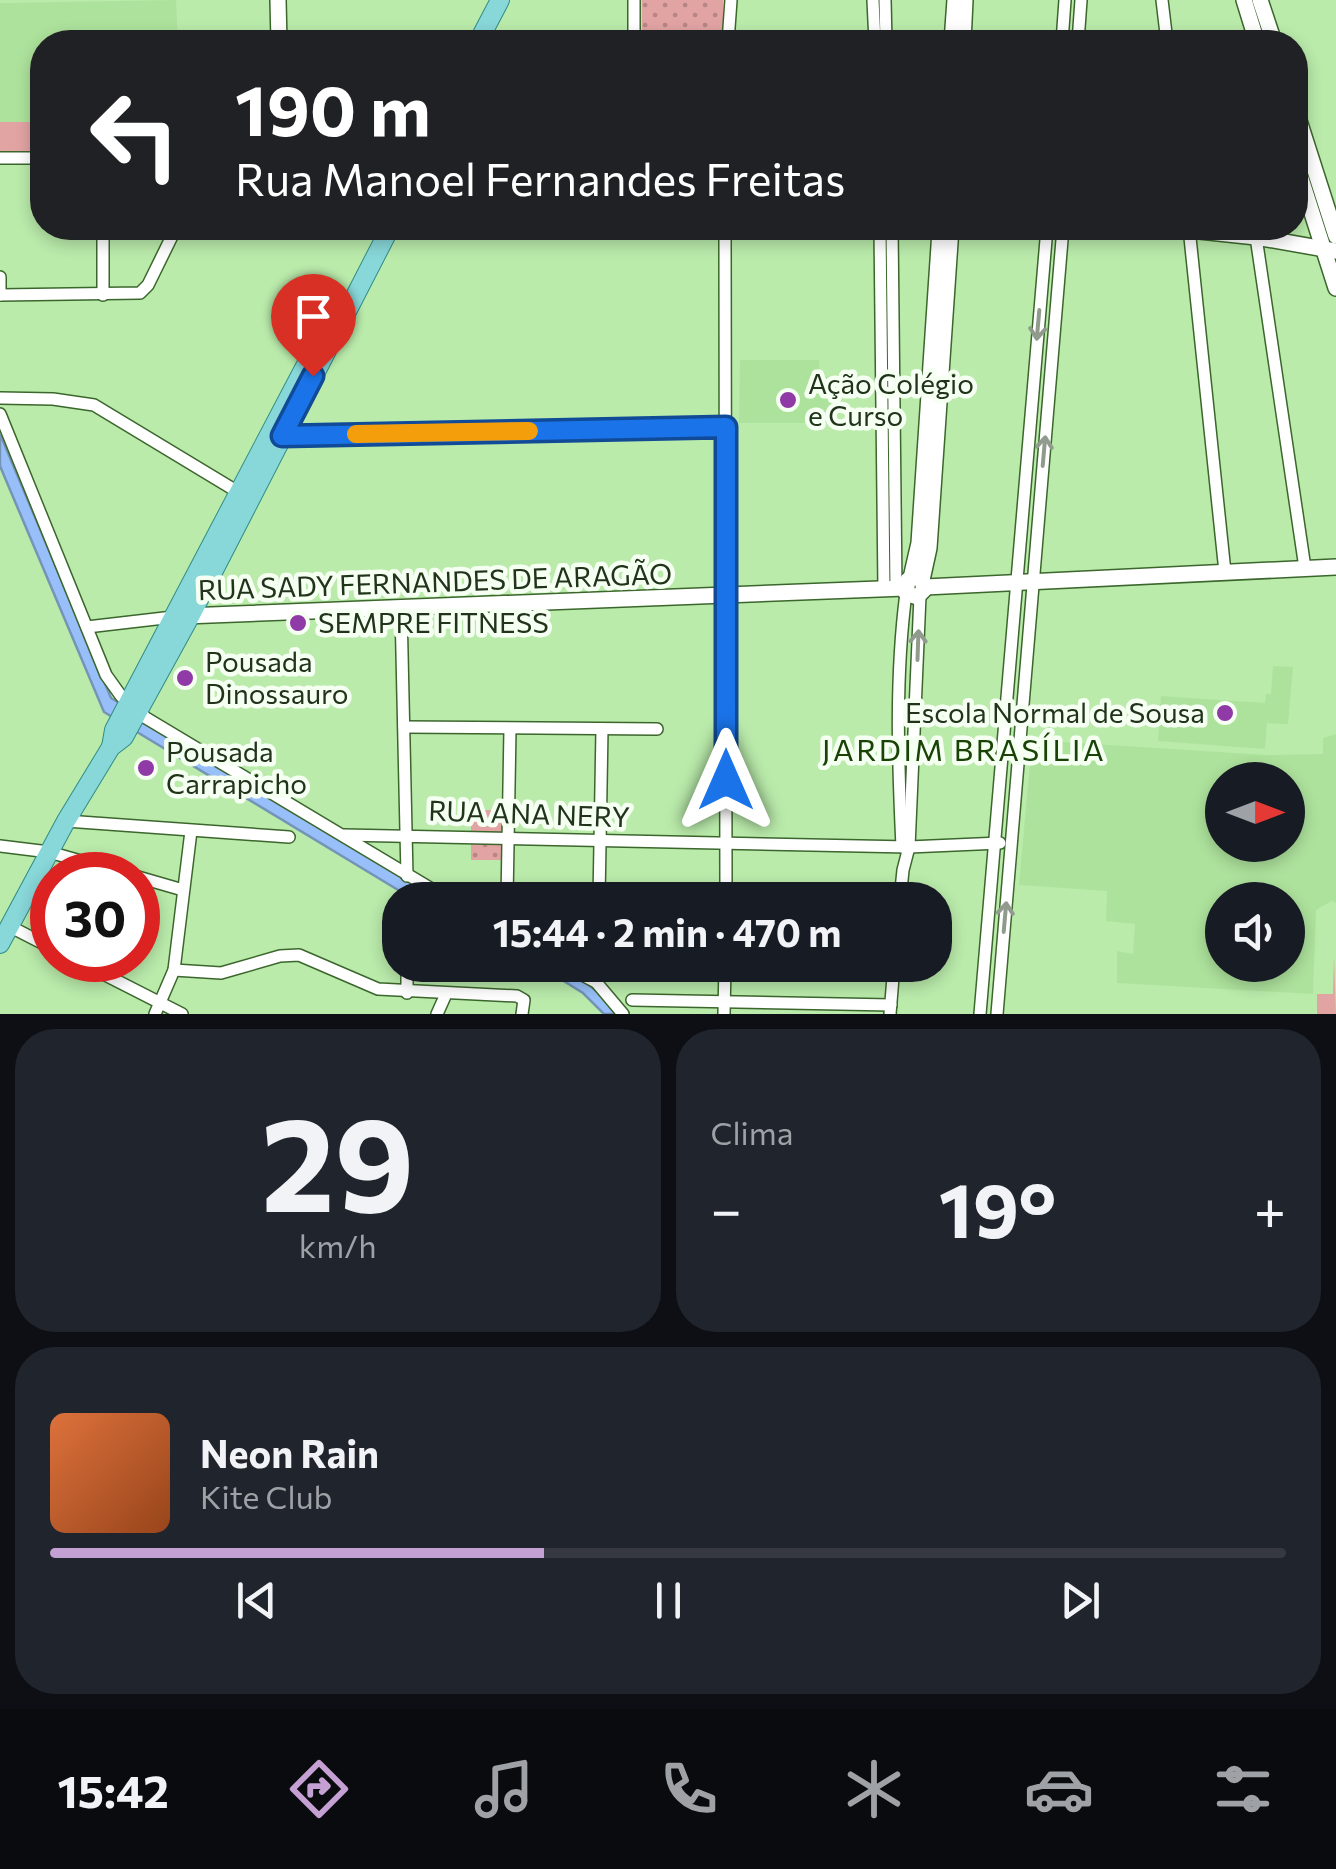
<!DOCTYPE html>
<html lang="pt">
<meta charset="utf-8">
<style>
:root{--surface:#171b24;--page:#20242c;--text:#f1f3f6;--muted:#9ea1a6;--line:#363941;--accent:#c5a0d2}
body{margin:0;font-family:Commissioner,sans-serif;background:var(--page);color:var(--text);height:100vh;display:flex;flex-direction:column;font-size:38px;white-space:nowrap}
*{box-sizing:border-box;margin:0}
p{font-size:32px;color:var(--muted)}
.icon{flex:none;width:55px;height:55px;fill:none;stroke:currentColor;stroke-width:2;stroke-linecap:round;stroke-linejoin:round}
.map{position:relative;height:1014px;overflow:hidden}
.drawer{display:flex;flex-direction:column;gap:15px;padding:15px;background:#0d0f14;flex:1}
.drawer>*{flex:none}
.top-card{position:absolute;left:30px;top:30px;width:1278px;height:210px;border-radius:40px;box-shadow:0 5px 15px #0003;background:#202124;color:#fff;overflow:hidden}
.needle{width:65px;rotate:90deg}
.fabs{position:absolute;left:1205px;top:762px;display:grid;gap:20px}
.fabs a{display:grid;place-items:center;width:100px;height:100px;border-radius:50%;background:var(--surface);box-shadow:0 5px 15px #0003;font-size:50px}
.speed{position:absolute;left:30px;top:852px;display:flex;gap:20px;font-size:50px;font-weight:700;text-align:center}
.speed>*{display:grid;place-content:center;width:130px;height:130px;border-radius:50%;background:var(--surface);box-shadow:0 5px 15px #0003;line-height:1}
.speed .limit{border:15px solid #d22;background:#fff;color:#111}
.pin{position:absolute;display:grid;place-items:center;width:85px;height:85px;color:#fff;margin:-102px -42px;border-radius:50% 50% 50% 0;rotate:-45deg;box-shadow:0 0 10px #0007}
.pin .icon{rotate:45deg}
.me{position:absolute;width:110px;margin:-55px;rotate:0deg;stroke-linejoin:round;filter:drop-shadow(0 0 8px #0008)}
.turn{display:flex;align-items:center;gap:35px;height:210px;padding:0 40px;font-size:45px}
.turn .icon{width:130px;height:130px;stroke-width:2.5}
.turn b{display:block;font-size:70px;line-height:85px}
.big{font-size:75px;font-weight:700;line-height:1.1}
.drawer .tile{flex:1;display:flex;flex-direction:column;justify-content:center;gap:15px;min-width:0;padding:0 35px;border-radius:40px;background:var(--page)}
.drawer .dial{align-items:center;gap:0}
.dial b{font-size:130px;line-height:1}
.song{display:flex;align-items:center;gap:30px}
.cover{width:120px;height:120px;border-radius:15px;background:linear-gradient(135deg,hsl(20 70% 55%),hsl(20 70% 35%))}
.played{height:10px;border-radius:5px;background:linear-gradient(90deg,var(--accent) 40%,var(--line) 40%)}
.keys{display:flex;justify-content:space-around;direction:ltr}
.heat{display:flex;justify-content:space-between;align-items:center;font-size:55px;direction:ltr}
.drawer .tiles{flex:1;display:grid;gap:15px;grid-template-columns:1fr 1fr}
.tile:last-child{grid-column:span 2}
.trip{position:absolute;left:382px;top:882px;width:570px;height:100px;border-radius:40px;background:var(--surface);box-shadow:0 5px 15px #0003;font-weight:700;line-height:100px;text-align:center}
.tab-bar{display:flex;height:160px;justify-content:space-around;align-items:center;background:#090b0e;color:var(--muted)}
.tab-bar .icon{width:70px;height:70px}
.tab-bar .current{color:var(--accent)}
.tab-bar b{font-size:45px;color:var(--text)}
.map>svg:first-child{display:block}
.built{fill:#ade29c;fill-rule:evenodd}
.park{fill:url(#park-dots)}
.garden{fill:#e2a3a3}
.water{fill:#98bff9;stroke:#7495b6;stroke-width:2.5}
.lines{fill:none;stroke-linecap:round;stroke-linejoin:round}
.street-casing{stroke:#3b662c;stroke-width:14}
.secondary-casing{stroke:#3b662c;stroke-width:18}
.primary-casing{stroke:#308c86;stroke-width:20}
.street{stroke:#fff;stroke-width:11}
.secondary{stroke:#fff;stroke-width:15}
.primary{stroke:#88d7d9;stroke-width:18}
.oneway{stroke:#909a8d}
.route-casing{stroke:#114b97;stroke-width:25}
.route{stroke:#1a73e8;stroke-width:18}
.slow{stroke:#f59e0b;stroke-width:18}
.poi-dot{fill:#903aa7;stroke:#f5fff2;stroke-width:4}
.labels{text-anchor:middle;stroke-width:9;stroke-linejoin:round;paint-order:stroke}
.poi-label{font-size:28px;fill:#21341b;stroke:#f5fff2;text-anchor:start}
.street-label{font-size:28px;fill:#21341b;stroke:#f5fff2}
.neighbourhood-label{font-size:30px;letter-spacing:2.5px;fill:#194306;stroke:#f5fff2}
</style>
<div class="map">
<svg width="1336" height="1014" viewBox="0 0 1336 1014">
<defs>
<pattern id="park-dots" width="8" height="8" patternUnits="userSpaceOnUse" patternTransform="scale(2.5)"><rect width="8" height="8" fill="#e2a3a3"/><path d="M2 2h.1M6 6h.1" fill="none" stroke="#b78684" stroke-width="1.8" stroke-linecap="round"/></pattern>
</defs>
<rect width="100%" height="100%" fill="#baebab"/>
<g class="built">
<path d="M176 0 178 42H42V155L0 156V3Z"/>
<path d="M740 360H819L820 376 836 377 835 423H739Z"/>
<path d="M1273 666 1293 667 1288 724 1267 723 1265 749 1158 741 1161 696 1265 703 1266 694H1271Z"/>
<path d="M1336 734V903L1332 901 1316 910 1313 994 1117 983V951L1133 954 1135 924 1106 921 1107 891 1019 885 1032 740 1266 755 1323 754V738ZM1288 780V845H1222V780ZM1288 900V965H1222V900Z"/>
</g>
<g class="park">
<rect x="642" y="0" width="81" height="42"/>
<rect x="471" y="810" width="41" height="50"/>
</g>
<g class="garden">
<path d="M0 122H39L40 154H0Z"/>
<path d="M1334 957 1336 1014H1317V994H1333Z"/>
</g>
<g class="water">
<path d="M0 434 111 698 444 900H415L408 896 104 712 0 466Z"/>
<path d="M538 965C569 965 600 991 619 1014H604L583 993Z"/>
</g>
<g class="lines">
<g class="street-casing">
<g id="street">
<path d="M634 0V42"/>
<path d="M873 0 875 42"/>
<path d="M885 0 886 42"/>
<path d="M1162 0 1167 42"/>
<path d="M728 42 731 0"/>
<path d="M1062 42 1065 0"/>
<path d="M1078 42 1081 0"/>
<path d="M0 158H42"/>
<path d="M103 228V295"/>
<path d="M725 228 726 900"/>
<path d="M880 228 884 590"/>
<path d="M892 228 896 589"/>
<path d="M1189 228 1225 572"/>
<path d="M1256 237 1305 568"/>
<path d="M0 277V295"/>
<path d="M0 295 140 293 148 285 176 228"/>
<path d="M0 398 53 399 94 405 238 492"/>
<path d="M0 414 106 675 121 696 146 718 450 900"/>
<path d="M283 436 726 427"/>
<path d="M401 609 407 876"/>
<path d="M87 627 173 617"/>
<path d="M404 727 657 729"/>
<path d="M66 821 289 837"/>
<path d="M344 835 909 847 1000 843"/>
<path d="M0 846 49 852 130 875"/>
<path d="M902 847C898 762 895 677 906 593"/>
<path d="M138 877 183 890"/>
<path d="M507 900 510 729"/>
<path d="M599 900 602 729"/>
<path d="M900 900 903 870 909 847 920 596"/>
<path d="M9 926 52 948"/>
<path d="M76 960 182 1014"/>
<path d="M407 965V993"/>
<path d="M563 965 596 982 623 1014"/>
<path d="M174 970 221 973 280 956 299 955 378 989 517 996 524 1000 522 1014"/>
<path d="M596 982 597 965"/>
<path d="M632 1000 891 1005"/>
<path d="M155 1014 174 970 191 831"/>
<path d="M437 1014 446 994"/>
<path d="M724 1014 725 965"/>
<path d="M890 1014 894 965"/>
<path d="M980 1014 1047 228"/>
<path d="M997 1014 1063 228"/>
</g>
</g>
<g class="secondary-casing">
<g id="secondary">
<path d="M278 0 279 42"/>
<path d="M1244 0 1257 42"/>
<path d="M1260 0 1274 42"/>
<path d="M952 42 955 0"/>
<path d="M963 42 965 0"/>
<path d="M1295 108 1336 236"/>
<path d="M1295 160 1336 288"/>
<path d="M1171 228 1256 237 1336 251"/>
<path d="M911 578 919 543 940 231"/>
<path d="M922 580 914 577 908 580 906 593 917 597 924 590 922 580 929 548 951 228"/>
<path d="M925 587 1336 567"/>
<path d="M185 616 905 588"/>
</g>
</g>
<g class="primary-casing">
<g id="primary">
<path d="M478 42 500 0"/>
<path d="M111 747 114 730 322 334"/>
<path d="M0 944 66 821 111 747 124 737 191 615 390 228"/>
</g>
</g>
<use href="#street" class="street"/>
<use href="#secondary" class="secondary"/>
<use href="#primary" class="primary"/>
</g>
<defs><path id="oneway-shaft" d="M-6 0H5M1.5-3L5.5 0L1.5 3" fill="none" stroke-width="1.6" stroke-linecap="round" stroke-linejoin="round" transform="scale(2.5)"/></defs>
<g class="oneway">
<use href="#oneway-shaft" transform="translate(1038 325) rotate(95)"/>
<use href="#oneway-shaft" transform="translate(1044 451) rotate(-85)"/>
<use href="#oneway-shaft" transform="translate(918 645) rotate(-88)"/>
<use href="#oneway-shaft" transform="translate(1005 917) rotate(-85)"/>
</g>
<g class="lines">
<g class="route-casing">
<path id="route" d="M313 376 282 436 726 427V780"/>
</g>
<use href="#route" class="route"/>
<path class="slow" d="M356 434 529 431"/>
</g>
<g class="poi-dot">
<circle cx="788" cy="400" r="10"/>
<circle cx="298" cy="623" r="10"/>
<circle cx="185" cy="678" r="10"/>
<circle cx="1225" cy="713" r="10"/>
<circle cx="146" cy="768" r="10"/>
</g>
<g class="labels">
<g class="poi-label">
<text x="808" y="394">Ação Colégio<tspan x="808" dy="32">e Curso</tspan></text>
<text x="318" y="633">SEMPRE FITNESS</text>
<text x="205" y="672">Pousada<tspan x="205" dy="32">Dinossauro</tspan></text>
<text x="1205" y="723" text-anchor="end">Escola Normal de Sousa</text>
<text x="166" y="762">Pousada<tspan x="166" dy="32">Carrapicho</tspan></text>
</g>
<g class="street-label">
<text transform="translate(435 582) rotate(-2)" y="10">RUA SADY FERNANDES DE ARAGÃO</text>
<text transform="translate(529 814) rotate(2)" y="10">RUA ANA NERY</text>
</g>
<g class="neighbourhood-label">
<text x="964" y="761">JARDIM BRASÍLIA</text>
</g>
</g>
</svg>
<div class="fabs">
<a><svg class="needle" viewBox="-14 -14 28 28"><path d="M0-13l5 13h-10z" fill="#e53935"/><path d="M0 13l5-13h-10z" fill="#9ea1a6"/></svg></a>
<a><svg class="icon" aria-label="sound" viewBox="0 0 24 24"><path d="M4 9h4l5-4v14l-5-4H4zM17 9q2 3 0 6"/></svg></a>
</div>
<div class="speed"><div class="limit">30</div></div>
<div class="pin" style="left:313px;top:376px;background:#d93025"><svg class="icon" aria-label="arrive" viewBox="0 0 24 24"><path d="M6 21V4h12l-3 4 3 4H6"/></svg></div>
<svg class="me" style="left:726px;top:780px" viewBox="-20 -20 40 40"><path d="M0-17L14 15 0 8-14 15z" fill="#1a73e8" stroke="#fff" stroke-width="4"/></svg>
<div class="trip">15:44 · 2 min · 470 m</div>
<div class="top-card">
<div class="turn"><svg class="icon" aria-label="left" viewBox="0 0 24 24"><path d="M17 20v-9H6M10 6l-5 5 5 5"/></svg><div><b>190 m</b>Rua Manoel Fernandes Freitas</div></div>
</div>
</div>
<section class="drawer">
<div class="tiles">
<div class="tile dial"><b>29</b><p>km/h</p></div>
<div class="tile"><p>Clima</p>
<div class="heat"><a>−</a><b class="big">19°</b><a>+</a></div>
</div>
<div class="tile">
<div class="song"><i class="cover"></i><div><b>Neon Rain</b><p>Kite Club</p></div></div>
<div class="played"></div>
<div class="keys"><svg class="icon" aria-label="previous" viewBox="0 0 24 24"><path d="M18 5L8 12l10 7zM5 5v14"/></svg><svg class="icon" aria-label="pause" viewBox="0 0 24 24"><path d="M8 5v14M16 5v14"/></svg><svg class="icon" aria-label="next" viewBox="0 0 24 24"><path d="M6 5l10 7-10 7zM19 5v14"/></svg></div>
</div>
</div>
</section>
<nav class="tab-bar">
<b>15:42</b>
<svg class="icon current" aria-label="directions" viewBox="0 0 24 24"><path d="M12 3l9 9-9 9-9-9zM9 14v-3h6M13 9l2 2-2 2"/></svg>
<svg class="icon" aria-label="music" viewBox="0 0 24 24"><path d="M9 18V5l10-2v13"/><circle cx="6" cy="18" r="3"/><circle cx="16" cy="16" r="3"/></svg>
<svg class="icon" aria-label="phone" viewBox="0 0 24 24"><path d="M5 4h4l2 5-3 2q2 4 5 5l2-3 5 2v4C11 20 4 13 5 4z"/></svg>
<svg class="icon" aria-label="climate" viewBox="0 0 24 24"><path d="M12 3v18M4 7l16 10M4 17L20 7"/></svg>
<svg class="icon" aria-label="car" viewBox="0 0 24 24"><path d="M5 17H2v-5l4-1 3-4h7l3 4 3 1v5h-3M9 17h6M6 11h13"/><circle cx="7" cy="17" r="2"/><circle cx="17" cy="17" r="2"/></svg>
<svg class="icon" aria-label="filters" viewBox="0 0 24 24"><path d="M4 7h16M4 17h16"/><circle cx="9" cy="7" r="2"/><circle cx="15" cy="17" r="2"/></svg>
</nav>
